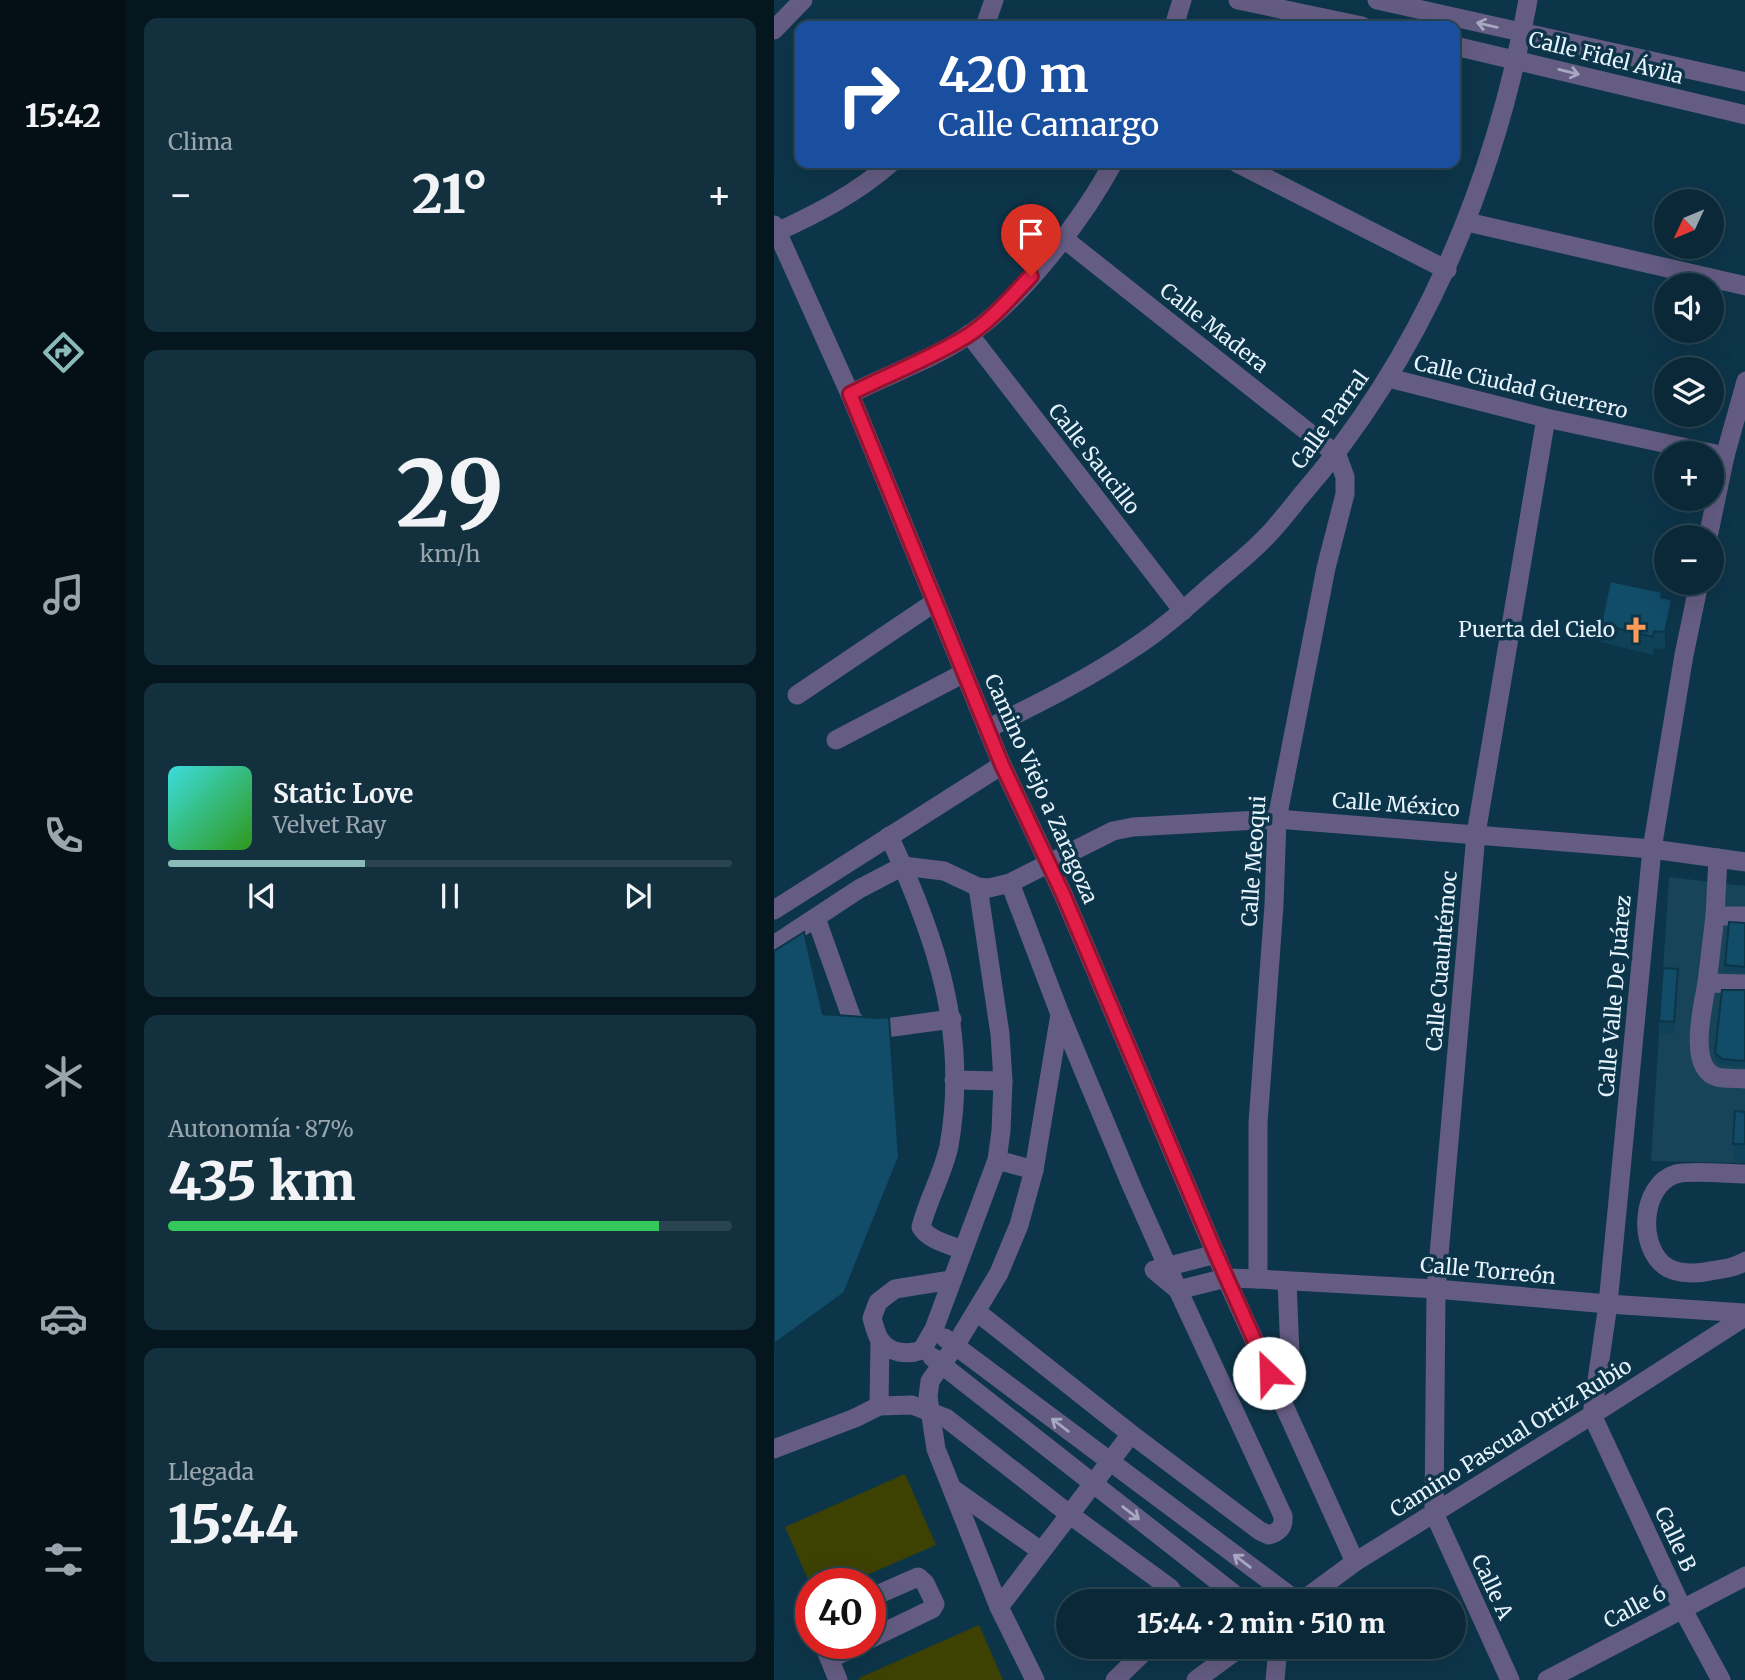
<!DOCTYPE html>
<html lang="es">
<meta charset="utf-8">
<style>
:root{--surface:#0a2837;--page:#13303f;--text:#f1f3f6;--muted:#99a6ad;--line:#2a4452;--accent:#8bbbb9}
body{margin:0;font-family:Merriweather,serif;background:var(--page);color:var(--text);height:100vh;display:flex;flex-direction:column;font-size:26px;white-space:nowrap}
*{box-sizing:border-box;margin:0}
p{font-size:23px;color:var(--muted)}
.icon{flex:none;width:38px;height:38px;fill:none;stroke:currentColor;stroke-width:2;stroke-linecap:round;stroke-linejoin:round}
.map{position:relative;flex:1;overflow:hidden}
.side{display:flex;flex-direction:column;gap:18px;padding:18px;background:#06161e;width:648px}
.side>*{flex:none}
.banner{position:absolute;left:21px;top:21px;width:665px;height:147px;border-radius:14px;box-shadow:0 7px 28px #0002,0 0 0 2px var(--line);background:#1a4fa0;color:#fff;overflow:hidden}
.needle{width:46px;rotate:226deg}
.controls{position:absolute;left:880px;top:189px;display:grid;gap:14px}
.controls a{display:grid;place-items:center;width:70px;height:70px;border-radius:50%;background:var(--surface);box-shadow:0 7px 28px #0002,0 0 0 2px var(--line);font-size:35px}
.speed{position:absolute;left:21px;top:1568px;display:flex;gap:14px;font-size:35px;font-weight:700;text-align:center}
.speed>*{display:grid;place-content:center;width:91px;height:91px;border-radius:50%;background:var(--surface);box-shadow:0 7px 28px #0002,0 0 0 2px var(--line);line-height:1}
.speed .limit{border:10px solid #d22;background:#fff;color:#111}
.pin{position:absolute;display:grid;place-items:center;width:60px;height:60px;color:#fff;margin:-72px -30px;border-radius:50% 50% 50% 0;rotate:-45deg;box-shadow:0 0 7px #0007}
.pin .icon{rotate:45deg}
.me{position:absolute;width:77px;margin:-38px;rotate:336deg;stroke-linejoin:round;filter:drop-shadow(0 0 5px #0008)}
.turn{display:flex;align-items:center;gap:24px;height:147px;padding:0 28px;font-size:32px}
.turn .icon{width:91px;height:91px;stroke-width:2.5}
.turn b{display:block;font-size:49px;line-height:60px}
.big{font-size:52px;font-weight:800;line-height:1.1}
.side .tile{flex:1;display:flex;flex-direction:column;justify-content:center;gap:10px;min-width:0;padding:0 24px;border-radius:14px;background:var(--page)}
.side .dial{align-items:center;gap:0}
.dial b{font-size:91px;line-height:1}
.song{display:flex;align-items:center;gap:21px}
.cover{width:84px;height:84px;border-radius:10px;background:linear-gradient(135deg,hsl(180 70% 55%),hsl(110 70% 35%))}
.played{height:7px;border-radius:4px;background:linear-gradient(90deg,var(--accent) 35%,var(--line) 35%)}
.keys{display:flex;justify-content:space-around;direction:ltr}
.heat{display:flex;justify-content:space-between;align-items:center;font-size:38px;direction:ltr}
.charge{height:10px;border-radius:5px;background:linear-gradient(90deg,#34c759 87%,var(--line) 0)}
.trip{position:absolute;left:282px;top:1589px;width:410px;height:70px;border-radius:35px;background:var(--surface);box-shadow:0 7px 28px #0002,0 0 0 2px var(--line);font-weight:800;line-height:70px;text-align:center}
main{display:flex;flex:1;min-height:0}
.tabs{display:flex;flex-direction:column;width:126px;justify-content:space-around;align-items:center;background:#041016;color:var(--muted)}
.tabs .icon{width:49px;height:49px}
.tabs .selected{color:var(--accent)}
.tabs b{font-size:32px;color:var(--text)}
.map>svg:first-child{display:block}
.built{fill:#174459}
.green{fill:#3d4102}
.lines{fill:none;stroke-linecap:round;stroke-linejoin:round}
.minor{stroke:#645c83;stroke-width:19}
.wall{fill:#0f4159}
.shaded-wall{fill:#0c3549}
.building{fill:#114c68;stroke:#0c3549;stroke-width:2}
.oneway{stroke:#a5a8c0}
.route-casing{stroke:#92132f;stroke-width:18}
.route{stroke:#e11d48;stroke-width:12}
.labels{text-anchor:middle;stroke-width:7;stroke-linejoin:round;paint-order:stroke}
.street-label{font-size:21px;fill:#e6f3fc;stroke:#0d3549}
.poi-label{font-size:21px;fill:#e6f3fc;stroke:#0d3549;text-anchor:end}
</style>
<main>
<nav class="tabs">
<b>15:42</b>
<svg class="icon selected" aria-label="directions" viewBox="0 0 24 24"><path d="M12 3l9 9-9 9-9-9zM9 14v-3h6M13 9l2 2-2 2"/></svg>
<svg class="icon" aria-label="music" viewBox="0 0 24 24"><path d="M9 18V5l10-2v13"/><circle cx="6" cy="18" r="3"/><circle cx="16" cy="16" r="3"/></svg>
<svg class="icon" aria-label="phone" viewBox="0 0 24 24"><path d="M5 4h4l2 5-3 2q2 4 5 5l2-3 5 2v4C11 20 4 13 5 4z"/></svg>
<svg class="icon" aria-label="climate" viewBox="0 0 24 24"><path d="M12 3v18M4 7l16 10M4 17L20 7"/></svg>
<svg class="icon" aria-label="car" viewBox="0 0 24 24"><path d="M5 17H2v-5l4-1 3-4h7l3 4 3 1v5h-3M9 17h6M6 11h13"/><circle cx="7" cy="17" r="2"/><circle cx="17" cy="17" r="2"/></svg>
<svg class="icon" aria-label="filters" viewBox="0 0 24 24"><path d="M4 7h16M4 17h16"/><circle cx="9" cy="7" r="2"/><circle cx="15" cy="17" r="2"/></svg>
</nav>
<section class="side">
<div class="tile"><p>Clima</p>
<div class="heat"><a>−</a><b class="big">21°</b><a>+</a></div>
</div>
<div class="tile dial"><b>29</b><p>km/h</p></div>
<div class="tile">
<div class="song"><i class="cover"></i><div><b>Static Love</b><p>Velvet Ray</p></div></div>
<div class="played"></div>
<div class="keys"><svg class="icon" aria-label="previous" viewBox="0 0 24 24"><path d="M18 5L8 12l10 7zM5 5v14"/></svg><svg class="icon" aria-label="pause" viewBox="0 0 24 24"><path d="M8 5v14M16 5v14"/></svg><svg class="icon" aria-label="next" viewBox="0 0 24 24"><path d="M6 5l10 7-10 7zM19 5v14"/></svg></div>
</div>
<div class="tile"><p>Autonomía · 87%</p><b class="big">435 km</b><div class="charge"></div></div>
<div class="tile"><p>Llegada</p><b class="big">15:44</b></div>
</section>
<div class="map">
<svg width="972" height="1680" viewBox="0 0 972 1680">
<rect width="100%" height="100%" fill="#0d3549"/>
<path class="built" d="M895 877 971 886V1163L877 1161Z"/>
<g class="green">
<path d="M131 1474 162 1545 72 1584H37V1586L11 1527Z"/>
<path d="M205 1625 229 1680H86L85 1678Z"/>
</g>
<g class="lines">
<g class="minor">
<path d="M464 0 588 26"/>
<path d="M603 0 972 82"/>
<path d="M211 26 220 0"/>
<path d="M400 26 408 0"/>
<path d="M0 30 29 0"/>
<path d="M681 46 972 115"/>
<path d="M463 163 673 270"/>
<path d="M693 222 972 286"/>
<path d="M0 225 76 394 228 765 289 894 452 1278 581 1562"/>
<path d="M3 232C44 213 83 193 117 163"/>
<path d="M289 238 563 455 571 477V494L552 568 503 819 500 905 484 1123V1279"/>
<path d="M195 334 409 611"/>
<path d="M615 378 772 418 951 456"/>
<path d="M76 394C115 374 160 359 196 334 248 298 309 219 339 163"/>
<path d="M934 537 951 456 972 381"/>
<path d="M925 583 910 655 878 849 834 1304 818 1415 908 1608 947 1680"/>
<path d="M23 695 161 602"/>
<path d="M213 729C263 704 314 679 361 647 389 629 414 606 439 584 456 569 475 555 491 538 503 526 514 512 525 498 648 357 721 183 754 0"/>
<path d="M62 740 190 673"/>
<path d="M115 836C162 937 195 1033 175 1146 169 1174 154 1199 147 1227 154 1240 176 1245 189 1250"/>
<path d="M0 910 228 765"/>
<path d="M941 916 944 858"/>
<path d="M42 918 78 1019 86 1027 104 1029 178 1019"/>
<path d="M0 945 85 889 129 866 170 871 204 887 215 888 236 883 339 831 359 827 503 819 878 849 972 862"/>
<path d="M933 983 941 916H972"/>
<path d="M972 984 933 983C929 1006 913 1068 943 1077 951 1079 963 1078 972 1079"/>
<path d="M180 1080 229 1081"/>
<path d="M223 1160 260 1170"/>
<path d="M972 1174C955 1174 916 1170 902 1174 866 1185 863 1250 894 1268 906 1274 924 1274 936 1271 949 1269 960 1268 972 1261"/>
<path d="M384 1269 442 1254"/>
<path d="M380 1270 404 1290 452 1278 484 1279 662 1289 834 1304 972 1313"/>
<path d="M177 1280 121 1289 104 1302 98 1318C100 1325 102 1334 106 1340 116 1354 134 1355 148 1350L160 1329 223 1160 227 1131 229 1081 226 1034 204 887"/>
<path d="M513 1281 516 1355"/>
<path d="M203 1312 357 1434 486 1531 495 1535C505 1532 510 1527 509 1516L404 1290 358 1187 286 1014 236 883"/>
<path d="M171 1338 523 1601"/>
<path d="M158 1357 469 1601"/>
<path d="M105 1406 106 1341"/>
<path d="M0 1449 81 1418 105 1406 138 1405 172 1418 295 1514 396 1588 401 1595V1601"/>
<path d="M179 1489 267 1551"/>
<path d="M96 1598 144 1577 151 1583 161 1604 158 1609 96 1639"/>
<path d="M528 1601 581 1562 818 1415 972 1316"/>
<path d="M31 1602 37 1615"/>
<path d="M225 1607 357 1434"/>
<path d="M49 1643 64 1680"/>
<path d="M56 1659 88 1643"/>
<path d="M261 1680 225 1607 162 1449 154 1397 156 1381 181 1346 225 1273 245 1225 260 1170 286 1014"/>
<path d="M341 1680 375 1647"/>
<path d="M422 1680 467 1647"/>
<path d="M501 1680 504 1647"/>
<path d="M736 1680 660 1513 662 1289 702 834 772 418"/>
<path d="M773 1680 972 1576"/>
</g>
</g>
<g class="wall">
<path d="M888 597 898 618 891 649 880 648 879 655 827 642V624Z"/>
<path d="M971 923V973L951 971V965Z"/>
<path d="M904 981 900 1034 885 1033V1021Z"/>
<path d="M971 990V1067L948 1065 941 1059V1053Z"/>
<path d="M971 1112V1162L959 1161V1144Z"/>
</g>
<g class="shaded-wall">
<path d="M898 600V618L891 649V632Z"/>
<path d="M125 1157V1180L70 1316 0 1367V1344Z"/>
</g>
<g class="building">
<path d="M836 581 888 592 887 597 898 600 891 632 880 631 879 637 827 624Z"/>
<path d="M955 922 971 923V967L951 965Z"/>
<path d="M30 932 49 1014 103 1018 115 1017 125 1157 70 1293 0 1344V951Z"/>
<path d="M889 968 904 969 900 1022 885 1021Z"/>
<path d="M948 990H971V1061L948 1059 941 1053Z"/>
<path d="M961 1111 971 1112V1144H959Z"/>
</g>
<defs><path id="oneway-shaft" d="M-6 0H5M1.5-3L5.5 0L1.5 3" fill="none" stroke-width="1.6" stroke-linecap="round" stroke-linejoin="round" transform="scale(1.75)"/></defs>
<g class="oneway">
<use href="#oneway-shaft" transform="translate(713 25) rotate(-167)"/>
<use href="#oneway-shaft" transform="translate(795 72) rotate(14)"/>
<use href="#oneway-shaft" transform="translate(286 1425) rotate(-143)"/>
<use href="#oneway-shaft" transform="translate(357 1513) rotate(38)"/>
<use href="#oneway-shaft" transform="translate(468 1561) rotate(-143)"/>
</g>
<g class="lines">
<g class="route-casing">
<path id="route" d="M257 276C237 297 218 320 193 336 156 359 115 374 76 394L228 765 289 894 442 1254 495 1373"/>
</g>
<use href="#route" class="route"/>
</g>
<defs>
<g id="church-bare" transform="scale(2.1)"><path d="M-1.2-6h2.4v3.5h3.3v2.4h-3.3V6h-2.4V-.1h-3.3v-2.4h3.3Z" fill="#fe9c57" stroke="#0d3549" stroke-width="2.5" paint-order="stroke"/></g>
</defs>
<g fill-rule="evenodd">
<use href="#church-bare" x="862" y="630"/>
</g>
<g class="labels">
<g class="street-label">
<text transform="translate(832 58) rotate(14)" y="7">Calle Fidel Ávila</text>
<text transform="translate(440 328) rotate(38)" y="7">Calle Madera</text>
<text transform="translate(747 387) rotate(13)" y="7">Calle Ciudad Guerrero</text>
<text transform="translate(556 420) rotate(-54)" y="7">Calle Parral</text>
<text transform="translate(320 459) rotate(52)" y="7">Calle Saucillo</text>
<text transform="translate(267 789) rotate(66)" y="7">Camino Viejo a Zaragoza</text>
<text transform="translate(622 805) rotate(4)" y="7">Calle México</text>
<text transform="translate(480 861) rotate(-86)" y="7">Calle Meoqui</text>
<text transform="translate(668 961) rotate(-85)" y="7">Calle Cuauhtémoc</text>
<text transform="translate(841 996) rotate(-85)" y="7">Calle Valle De Juárez</text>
<text transform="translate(714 1271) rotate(5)" y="7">Calle Torreón</text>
<text transform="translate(737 1438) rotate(-32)" y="7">Camino Pascual Ortiz Rubio</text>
<text transform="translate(901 1539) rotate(65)" y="7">Calle B</text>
<text transform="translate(718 1587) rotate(65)" y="7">Calle A</text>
<text transform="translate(861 1607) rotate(-28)" y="7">Calle 6</text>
</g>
<g class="poi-label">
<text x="841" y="637">Puerta del Cielo</text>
</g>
</g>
</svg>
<div class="controls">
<a><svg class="needle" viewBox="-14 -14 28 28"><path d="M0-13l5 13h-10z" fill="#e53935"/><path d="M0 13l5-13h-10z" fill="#99a6ad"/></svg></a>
<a><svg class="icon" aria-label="sound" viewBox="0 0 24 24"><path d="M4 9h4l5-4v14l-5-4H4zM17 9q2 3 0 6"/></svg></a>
<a><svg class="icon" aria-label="layers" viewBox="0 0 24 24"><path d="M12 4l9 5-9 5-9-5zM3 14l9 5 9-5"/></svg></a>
<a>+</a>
<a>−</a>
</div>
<div class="speed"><div class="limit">40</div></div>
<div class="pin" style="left:257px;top:276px;background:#d93025"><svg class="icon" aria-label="arrive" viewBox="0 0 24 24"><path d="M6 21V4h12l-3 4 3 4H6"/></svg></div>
<svg class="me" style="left:495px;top:1373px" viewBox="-20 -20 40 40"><circle r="19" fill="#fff"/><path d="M0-13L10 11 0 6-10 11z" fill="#e11d48"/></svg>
<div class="trip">15:44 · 2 min · 510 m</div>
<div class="banner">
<div class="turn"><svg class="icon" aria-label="right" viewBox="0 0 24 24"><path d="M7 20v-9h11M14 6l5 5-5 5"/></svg><div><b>420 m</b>Calle Camargo</div></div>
</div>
</div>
</main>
